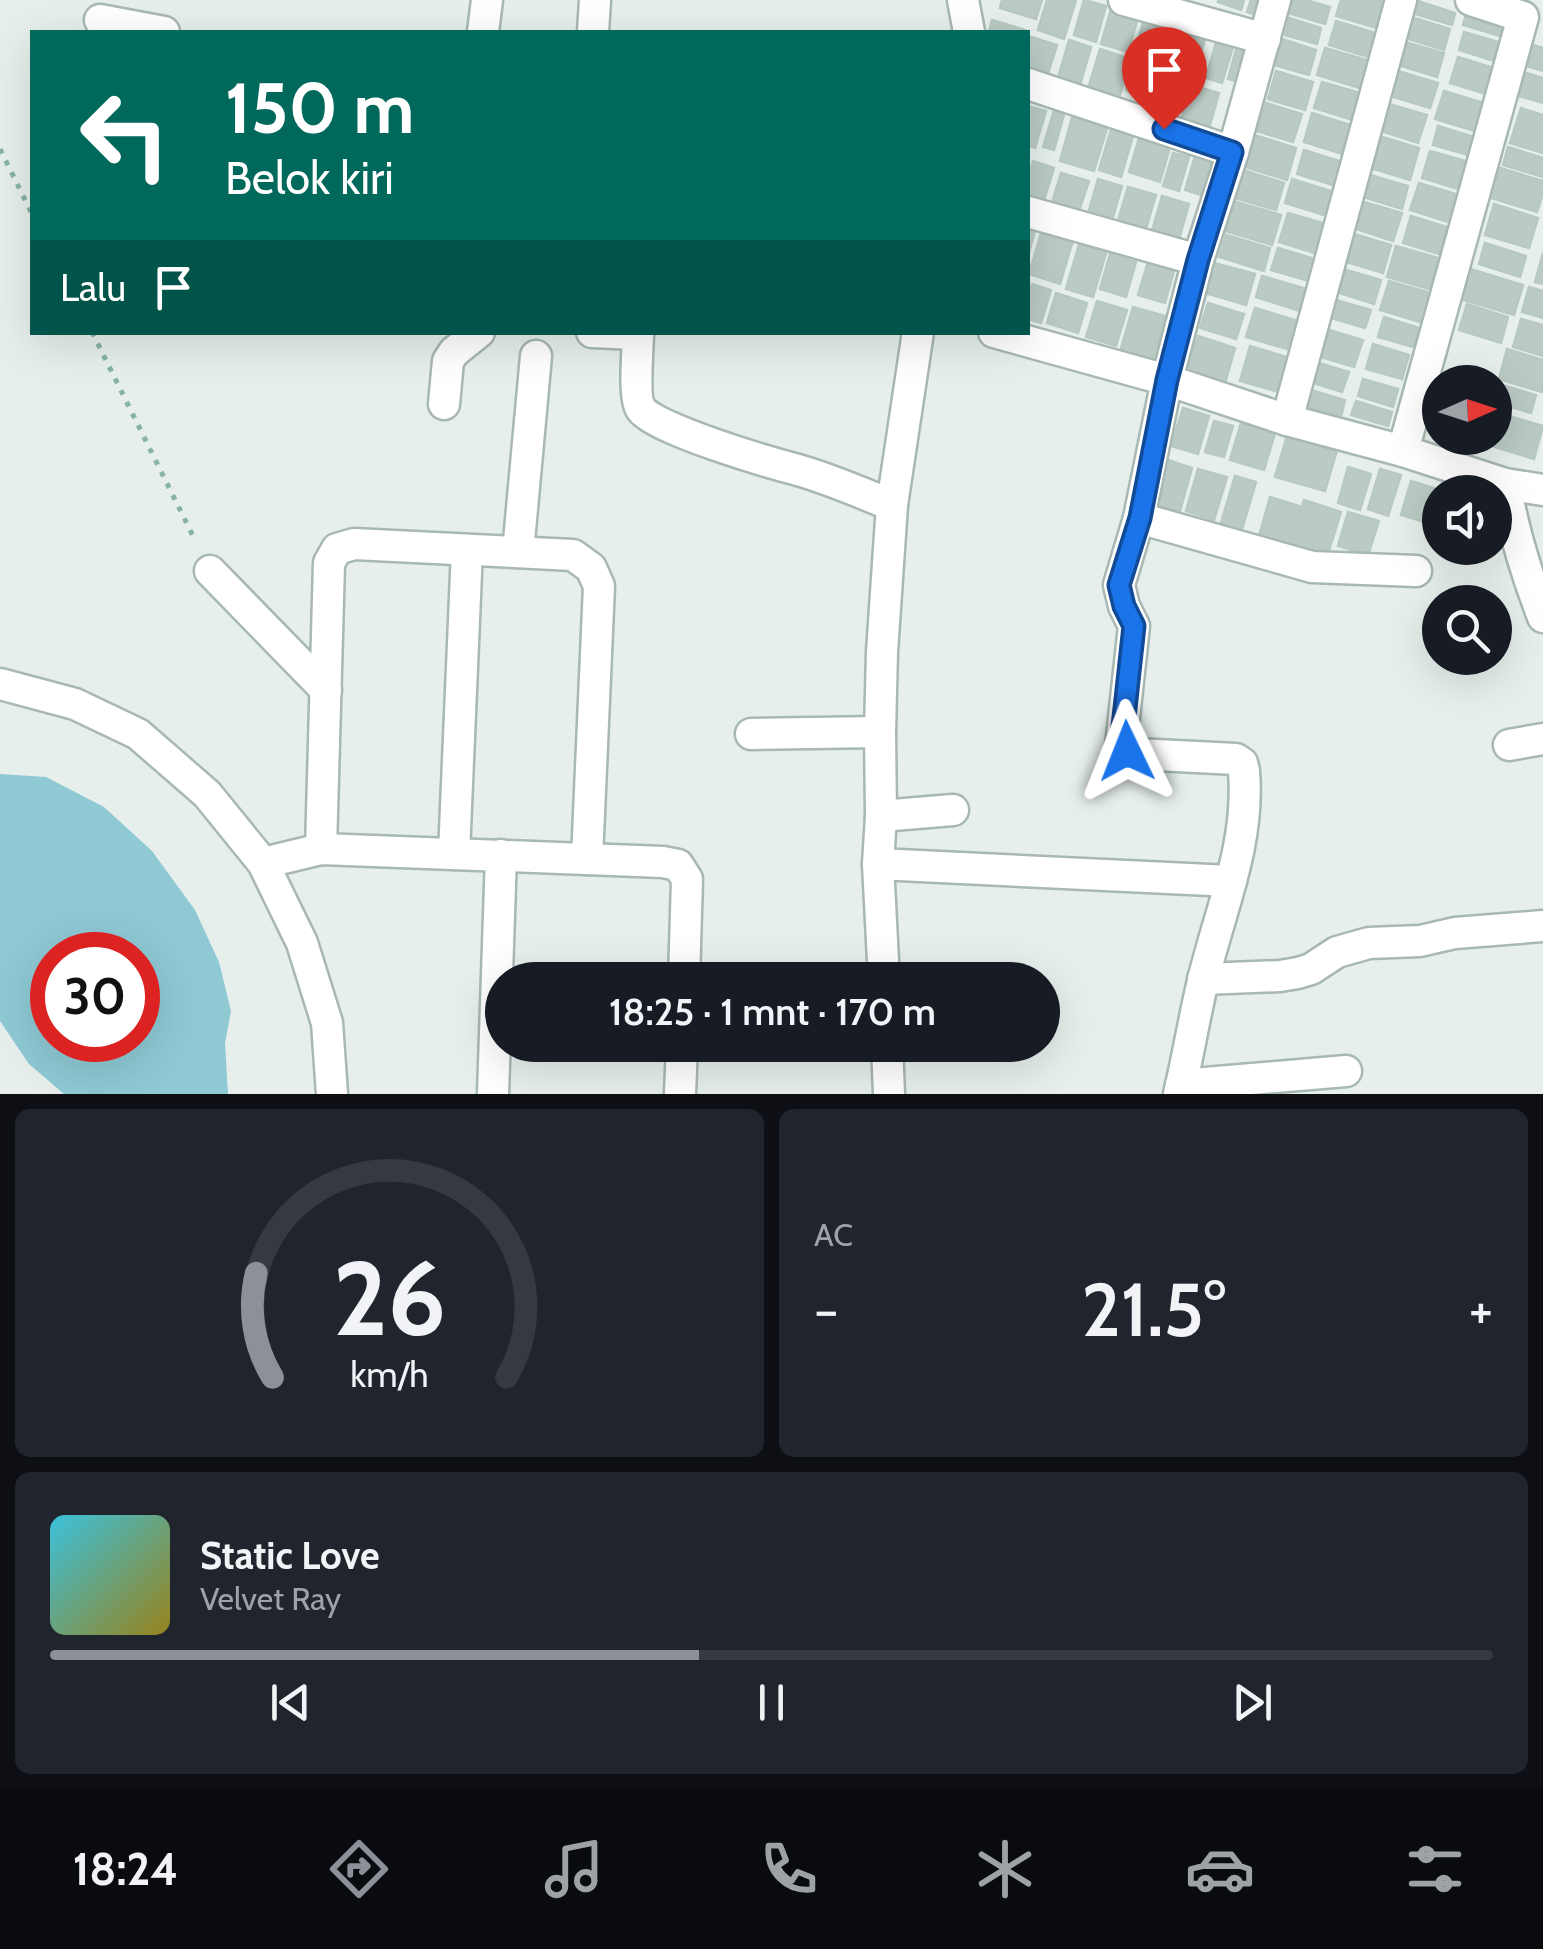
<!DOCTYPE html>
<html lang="id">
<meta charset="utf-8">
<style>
:root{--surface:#171b24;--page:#20242c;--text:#f1f3f6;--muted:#9ea1a6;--line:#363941;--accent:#8c9099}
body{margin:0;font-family:Cabin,sans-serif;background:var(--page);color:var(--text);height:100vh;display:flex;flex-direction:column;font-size:38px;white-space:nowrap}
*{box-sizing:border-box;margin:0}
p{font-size:32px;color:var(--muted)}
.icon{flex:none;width:55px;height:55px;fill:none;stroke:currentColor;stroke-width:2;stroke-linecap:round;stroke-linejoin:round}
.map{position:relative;height:1094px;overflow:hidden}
.sheet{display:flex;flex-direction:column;gap:15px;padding:15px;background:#0d0f14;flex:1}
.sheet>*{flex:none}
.guide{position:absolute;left:30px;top:30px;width:1000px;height:305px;border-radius:0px;box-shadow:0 10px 40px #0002;background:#00695c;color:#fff;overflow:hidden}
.needle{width:65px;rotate:87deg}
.controls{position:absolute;left:1422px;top:365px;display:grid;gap:20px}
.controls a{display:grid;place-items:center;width:90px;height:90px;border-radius:50%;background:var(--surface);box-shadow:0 10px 40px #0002;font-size:50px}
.speed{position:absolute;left:30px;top:932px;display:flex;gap:20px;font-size:50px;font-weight:700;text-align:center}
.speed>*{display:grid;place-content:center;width:130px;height:130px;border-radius:50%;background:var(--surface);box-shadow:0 10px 40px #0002;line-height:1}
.speed .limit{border:15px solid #d22;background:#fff;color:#111}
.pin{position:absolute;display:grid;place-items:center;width:85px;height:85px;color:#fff;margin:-102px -42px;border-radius:50% 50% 50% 0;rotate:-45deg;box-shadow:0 0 10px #0007}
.pin .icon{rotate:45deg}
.me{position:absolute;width:110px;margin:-55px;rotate:358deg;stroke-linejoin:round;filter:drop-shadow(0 0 8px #0008)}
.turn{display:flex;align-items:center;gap:35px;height:210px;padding:0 30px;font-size:45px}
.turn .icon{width:130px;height:130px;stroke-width:2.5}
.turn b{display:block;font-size:70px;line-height:85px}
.then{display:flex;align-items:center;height:95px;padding:0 30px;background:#0003;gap:20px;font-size:38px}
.big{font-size:75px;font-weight:600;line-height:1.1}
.sheet .tile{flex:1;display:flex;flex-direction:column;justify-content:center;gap:15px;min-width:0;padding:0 35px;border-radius:15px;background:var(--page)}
.sheet .dial{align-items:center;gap:0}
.dial svg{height:260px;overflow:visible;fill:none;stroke:var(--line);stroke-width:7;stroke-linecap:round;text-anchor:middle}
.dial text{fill:var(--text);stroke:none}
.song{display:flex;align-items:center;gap:30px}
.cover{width:120px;height:120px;border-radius:15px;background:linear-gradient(135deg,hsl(190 70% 55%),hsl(50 70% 35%))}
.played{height:10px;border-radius:5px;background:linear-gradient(90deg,var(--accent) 45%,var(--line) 45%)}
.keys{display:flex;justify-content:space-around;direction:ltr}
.heat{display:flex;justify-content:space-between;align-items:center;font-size:55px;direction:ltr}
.sheet .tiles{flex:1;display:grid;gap:15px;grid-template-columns:1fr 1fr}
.tile:last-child{grid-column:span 2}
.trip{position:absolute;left:485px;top:962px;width:575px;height:100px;border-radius:50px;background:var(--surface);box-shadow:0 10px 40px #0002;font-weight:600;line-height:100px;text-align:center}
.dock{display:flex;height:160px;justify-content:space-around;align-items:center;background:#090b0e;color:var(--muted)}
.dock .icon{width:70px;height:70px}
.dock .on{color:var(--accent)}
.dock b{font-size:45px;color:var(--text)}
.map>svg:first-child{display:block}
.water{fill:#8ec9d4;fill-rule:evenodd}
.building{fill:#bbcac4;stroke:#b8c9c2;stroke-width:2.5}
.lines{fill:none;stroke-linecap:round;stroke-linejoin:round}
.minor-casing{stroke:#a8b8b2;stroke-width:35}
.path{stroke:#86b3a5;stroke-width:5;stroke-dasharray:5 8;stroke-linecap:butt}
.minor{stroke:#fff;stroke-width:30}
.route-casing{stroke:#114b97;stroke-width:25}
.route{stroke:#1a73e8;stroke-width:18}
</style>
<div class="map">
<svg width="1543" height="1094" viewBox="0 0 1543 1094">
<rect width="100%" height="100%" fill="#e6efeb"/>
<path class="water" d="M0 774 46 777 104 807 152 851 195 910 219 962 231 1011 225 1043 228 1094H64L29 1064 0 1021ZM52 955H138V1040H52Z"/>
<g class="building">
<path d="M1002 0H1042L1036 19 1000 8Z"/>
<path d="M1047 0H1076L1064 39 1038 30Z"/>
<path d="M1084 0 1106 6 1096 42 1074 35Z"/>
<path d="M1219 0H1244L1241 10 1218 2Z"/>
<path d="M1251 0H1263L1259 16 1247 12Z"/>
<path d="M1292 0H1306L1330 7 1325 24 1288 13Z"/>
<path d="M1341 0H1378L1387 3 1380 29 1336 16Z"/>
<path d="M1415 0 1455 13 1452 25 1412 13Z"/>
<path d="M1112 6 1139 14 1128 52 1101 44Z"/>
<path d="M1146 12 1179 21 1166 63 1134 54Z"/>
<path d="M1466 14 1506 26 1503 37 1463 25Z"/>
<path d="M1411 17 1450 29 1444 50 1405 38Z"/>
<path d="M1289 18 1321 28 1317 44 1285 35Z"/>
<path d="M992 20 1025 30 1024 32H989Z"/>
<path d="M1336 21 1382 35 1375 59 1329 45Z"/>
<path d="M1182 22 1208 30 1194 74 1169 66Z"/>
<path d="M1464 32 1502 43 1497 62 1459 50Z"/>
<path d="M1218 35 1235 40 1222 83 1206 78Z"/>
<path d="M1028 36 1057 45 1045 83 1028 77Z"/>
<path d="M1282 39 1316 50 1309 75 1274 65Z"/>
<path d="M1069 40 1091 47 1080 85 1058 78Z"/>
<path d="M1238 42 1256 48 1245 84 1228 79Z"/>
<path d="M1408 43 1444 53 1437 77 1401 66Z"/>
<path d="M1533 45 1543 48V71L1527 66Z"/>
<path d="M1325 48 1374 62 1366 90 1317 75Z"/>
<path d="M1100 49 1131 59 1119 98 1088 89Z"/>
<path d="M1458 57 1497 69 1489 95 1450 83Z"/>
<path d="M1134 61 1158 68 1150 98 1126 90Z"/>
<path d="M1276 71 1313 82 1305 110 1268 99Z"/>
<path d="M1398 71 1438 83 1430 108 1390 96Z"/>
<path d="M1166 73 1185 79 1174 115 1155 109Z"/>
<path d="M1526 73 1543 78V103L1519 96Z"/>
<path d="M1322 82 1367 95 1359 122 1314 108Z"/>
<path d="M1191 85 1219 93 1208 132 1180 123Z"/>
<path d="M1444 91 1487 104 1478 132 1435 119Z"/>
<path d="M1266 103 1302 114 1293 142 1257 131Z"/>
<path d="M1389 104 1427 115 1418 143 1381 131Z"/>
<path d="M1028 106 1046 111 1035 148 1028 145Z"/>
<path d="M1055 107 1065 111 1054 150 1043 147Z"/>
<path d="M1521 108 1543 115V153L1510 143Z"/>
<path d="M1312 113 1357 127 1349 156 1304 142Z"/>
<path d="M1073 114 1108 125 1094 171 1060 161Z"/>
<path d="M1113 123 1135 129 1121 177 1099 170Z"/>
<path d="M1438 126 1474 137 1468 155 1433 145Z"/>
<path d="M1251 134 1296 148 1287 180 1242 166Z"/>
<path d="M1376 135 1419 148 1410 180 1367 167Z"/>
<path d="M1139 138 1170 147 1160 182 1129 172Z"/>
<path d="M1508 147 1543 158V177L1503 165Z"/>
<path d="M1304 150 1346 163 1339 187 1297 174Z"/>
<path d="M1430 151 1466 161 1458 189 1422 178Z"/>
<path d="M1173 153 1189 157 1179 191 1163 186Z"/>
<path d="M1196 153 1215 159 1204 196 1185 190Z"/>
<path d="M1033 161 1054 168 1043 203 1028 198V181Z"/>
<path d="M1497 167 1543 181V193L1537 212 1488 197Z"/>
<path d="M1243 170 1284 183 1276 210 1235 198Z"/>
<path d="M1061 173 1089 181 1079 211 1052 203Z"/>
<path d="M1367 174 1408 186 1402 209 1360 196Z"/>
<path d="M1098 179 1122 186 1113 217 1089 210Z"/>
<path d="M1292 179 1337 193 1330 217 1285 203Z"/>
<path d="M1419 183 1456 194 1448 222 1410 210Z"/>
<path d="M1128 187 1156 195 1145 232 1117 224Z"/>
<path d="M1162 196 1189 204 1179 239 1152 231Z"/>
<path d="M1233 201 1281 215 1272 245 1225 231Z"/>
<path d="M1364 202 1402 213 1393 241 1356 229Z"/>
<path d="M1494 204 1538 218 1529 248 1485 235Z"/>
<path d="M1288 213 1330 225 1321 255 1279 242Z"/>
<path d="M1411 216 1447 227 1439 254 1403 243Z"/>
<path d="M1028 220 1037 223 1028 256Z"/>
<path d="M1043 227 1074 237 1060 284 1029 274Z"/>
<path d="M1351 233 1391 245 1383 273 1343 261Z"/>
<path d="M1226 235 1270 248 1264 271 1219 257Z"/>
<path d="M1080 241 1107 250 1093 297 1066 289Z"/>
<path d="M1485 243 1526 256 1520 277 1479 264Z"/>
<path d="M1396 246 1438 258 1429 289 1387 277Z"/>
<path d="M1278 248 1315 259 1309 281 1271 270Z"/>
<path d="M1543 253V284L1535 282Z"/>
<path d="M1110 254 1136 262 1126 297 1100 289Z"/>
<path d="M1149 259 1175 267 1165 303 1138 295Z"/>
<path d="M1214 263 1255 274 1246 305 1205 293Z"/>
<path d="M1467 268 1523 285 1514 315 1457 298Z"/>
<path d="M1343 269 1381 280 1374 304 1336 292Z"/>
<path d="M1262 276 1310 290 1303 312 1256 297Z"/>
<path d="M1389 281 1431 293 1423 323 1380 310Z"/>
<path d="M1032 284 1051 290 1041 323 1028 319V301Z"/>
<path d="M1529 287 1543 291V318L1522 312Z"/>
<path d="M1056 293 1087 303 1078 333 1047 323Z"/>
<path d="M1329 298 1371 310 1365 328 1324 316Z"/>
<path d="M1097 301 1127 310 1116 346 1086 337Z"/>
<path d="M1208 303 1244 314 1236 339 1200 328Z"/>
<path d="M1467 304 1508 317 1501 343 1459 330Z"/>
<path d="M1133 307 1165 316 1152 362 1120 352Z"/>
<path d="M1255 308 1295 320 1287 349 1246 337Z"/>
<path d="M1384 317 1419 328 1413 347 1378 337Z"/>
<path d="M1521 319 1543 325V356L1513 347Z"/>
<path d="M1329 330 1363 340 1354 367 1321 357Z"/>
<path d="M1198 336 1235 348 1225 383 1187 372Z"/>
<path d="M1373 344 1409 355 1402 379 1366 369Z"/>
<path d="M1250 346 1290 358 1279 392 1240 381Z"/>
<path d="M1507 349 1543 360 1542 392 1499 379Z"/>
<path d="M1312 361 1349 372 1342 392 1307 381Z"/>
<path d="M1363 379 1398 389 1393 407 1358 396Z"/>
<path d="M1495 383 1536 395 1531 413 1495 402Z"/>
<path d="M1304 388 1345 400 1341 417 1299 404Z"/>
<path d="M1356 401 1392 412 1388 426 1351 415Z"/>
<path d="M1183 408 1209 416 1198 454 1171 446Z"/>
<path d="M1495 412 1543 426 1534 459 1469 439 1495 438Z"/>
<path d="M1214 421 1233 426 1224 457 1205 452Z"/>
<path d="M1241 423 1275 433 1264 470 1230 460Z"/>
<path d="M1288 432 1338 447 1325 491 1275 477Z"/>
<path d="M1165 459 1192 468 1180 511 1152 503Z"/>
<path d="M1348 467 1371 474 1360 510 1338 503Z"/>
<path d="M1198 469 1227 477 1214 520 1186 511Z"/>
<path d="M1380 469 1401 475 1388 516 1368 509Z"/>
<path d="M1235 476 1256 482 1241 533 1220 526Z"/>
<path d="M1411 481 1434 488 1424 522 1401 515Z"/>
<path d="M1438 488 1454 492H1440V525L1429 522Z"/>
<path d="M1270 497 1302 507 1289 549 1258 540Z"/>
<path d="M1304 500 1341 512 1326 560 1289 549Z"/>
<path d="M1348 512 1379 521 1368 555 1338 546Z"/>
</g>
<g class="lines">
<g class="minor-casing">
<g id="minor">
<path d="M963 0 969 32"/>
<path d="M1124 0 1265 39"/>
<path d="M100 20 164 32"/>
<path d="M483 32 487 0"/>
<path d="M593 32 595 0"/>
<path d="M1028 84 1233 152"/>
<path d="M1028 212 1198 260"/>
<path d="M592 332 638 334"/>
<path d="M638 332C638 348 633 398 641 409 654 429 771 463 798 470 830 479 861 493 892 505L882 652 880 732 881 816 878 864 884 980"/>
<path d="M994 332 1167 380 1287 420 1403 451 1505 484 1543 490"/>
<path d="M444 404 448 361 454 352 479 332"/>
<path d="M1287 420 1401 0"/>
<path d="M1403 451 1523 17 1471 0"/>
<path d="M1505 484C1513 530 1526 573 1543 617"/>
<path d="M892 505 918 332"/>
<path d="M1139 518 1312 567 1416 571"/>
<path d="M518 552 536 356"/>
<path d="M210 571 326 690"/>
<path d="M0 684 75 704 138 734 207 794 263 863 302 943 327 1023 332 1094"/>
<path d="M751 734 880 732"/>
<path d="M1509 745 1543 739"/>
<path d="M881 816 953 810"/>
<path d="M321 849 329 563 337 549 354 544 573 555 591 568 599 586 587 859"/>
<path d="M454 854 467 550"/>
<path d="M263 863 321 849 663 862 678 865 687 879 684 980"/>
<path d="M878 864 1231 881"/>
<path d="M1203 979 1280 976 1298 973 1311 969 1337 952 1369 943 1420 941 1455 933 1543 926"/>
<path d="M887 1045 889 1094"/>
<path d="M1181 1085 1346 1071"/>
<path d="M493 1094 501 855"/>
<path d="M680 1094 682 1045"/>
<path d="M1179 1094C1188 1057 1194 1018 1203 981 1220 909 1250 846 1244 771L1242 763 1236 759 1136 754 1127 751 1121 745 1134 626 1124 606 1119 585 1139 518 1167 380 1198 260 1233 152 1275 0"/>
</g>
</g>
<g class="path">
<path d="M0 149 32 214"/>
<path d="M92 332 194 538"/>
</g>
<use href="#minor" class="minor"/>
</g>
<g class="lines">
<g class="route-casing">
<path id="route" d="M1127 751 1121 745 1134 626 1124 606 1119 585 1140 518 1167 380 1198 260 1232 152 1164 129"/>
</g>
<use href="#route" class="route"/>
</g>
</svg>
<div class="controls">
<a><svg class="needle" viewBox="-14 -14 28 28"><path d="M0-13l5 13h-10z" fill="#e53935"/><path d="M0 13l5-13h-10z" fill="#9ea1a6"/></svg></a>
<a><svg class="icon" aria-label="sound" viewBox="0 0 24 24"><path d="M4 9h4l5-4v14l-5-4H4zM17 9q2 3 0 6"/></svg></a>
<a><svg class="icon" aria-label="search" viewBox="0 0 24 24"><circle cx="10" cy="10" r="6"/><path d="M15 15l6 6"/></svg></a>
</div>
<div class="speed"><div class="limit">30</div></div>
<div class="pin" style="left:1164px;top:129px;background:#d93025"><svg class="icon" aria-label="arrive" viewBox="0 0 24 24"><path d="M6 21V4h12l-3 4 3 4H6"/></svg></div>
<svg class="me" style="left:1127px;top:751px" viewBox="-20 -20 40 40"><path d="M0-17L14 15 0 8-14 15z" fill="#1a73e8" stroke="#fff" stroke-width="4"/></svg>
<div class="trip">18:25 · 1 mnt · 170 m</div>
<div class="guide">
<div class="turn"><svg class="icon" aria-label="left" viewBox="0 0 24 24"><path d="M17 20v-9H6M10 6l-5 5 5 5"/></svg><div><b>150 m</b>Belok kiri</div></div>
<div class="then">Lalu<svg class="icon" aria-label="arrive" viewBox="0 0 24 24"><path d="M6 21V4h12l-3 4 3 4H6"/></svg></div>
</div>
</div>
<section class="sheet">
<div class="tiles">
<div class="tile dial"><svg viewBox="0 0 100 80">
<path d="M14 69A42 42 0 1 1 86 69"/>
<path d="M14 69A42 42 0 0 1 9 37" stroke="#8c9099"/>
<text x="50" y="56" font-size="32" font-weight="700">26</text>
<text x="50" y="72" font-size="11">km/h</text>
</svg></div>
<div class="tile"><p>AC</p>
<div class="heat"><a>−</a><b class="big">21.5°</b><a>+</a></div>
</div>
<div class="tile">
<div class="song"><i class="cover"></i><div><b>Static Love</b><p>Velvet Ray</p></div></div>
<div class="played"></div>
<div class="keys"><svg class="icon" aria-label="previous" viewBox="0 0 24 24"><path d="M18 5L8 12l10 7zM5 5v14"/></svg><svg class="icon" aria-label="pause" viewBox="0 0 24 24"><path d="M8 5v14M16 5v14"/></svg><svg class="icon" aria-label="next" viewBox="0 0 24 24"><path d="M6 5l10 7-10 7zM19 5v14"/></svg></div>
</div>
</div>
</section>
<nav class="dock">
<b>18:24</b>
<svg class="icon on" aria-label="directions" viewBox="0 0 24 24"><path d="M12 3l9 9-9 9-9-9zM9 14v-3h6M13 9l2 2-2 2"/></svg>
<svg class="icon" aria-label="music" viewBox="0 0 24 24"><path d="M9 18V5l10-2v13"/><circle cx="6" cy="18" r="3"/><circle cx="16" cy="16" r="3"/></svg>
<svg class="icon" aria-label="phone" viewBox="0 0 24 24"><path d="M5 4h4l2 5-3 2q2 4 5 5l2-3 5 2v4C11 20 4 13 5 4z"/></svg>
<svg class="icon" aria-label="climate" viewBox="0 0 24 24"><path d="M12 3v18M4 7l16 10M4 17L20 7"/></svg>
<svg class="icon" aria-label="car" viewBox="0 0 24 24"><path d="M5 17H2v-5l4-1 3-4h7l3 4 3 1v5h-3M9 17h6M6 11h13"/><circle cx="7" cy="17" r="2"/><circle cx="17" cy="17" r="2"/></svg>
<svg class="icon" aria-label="filters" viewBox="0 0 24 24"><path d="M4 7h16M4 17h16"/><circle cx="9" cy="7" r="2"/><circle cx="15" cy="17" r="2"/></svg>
</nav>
